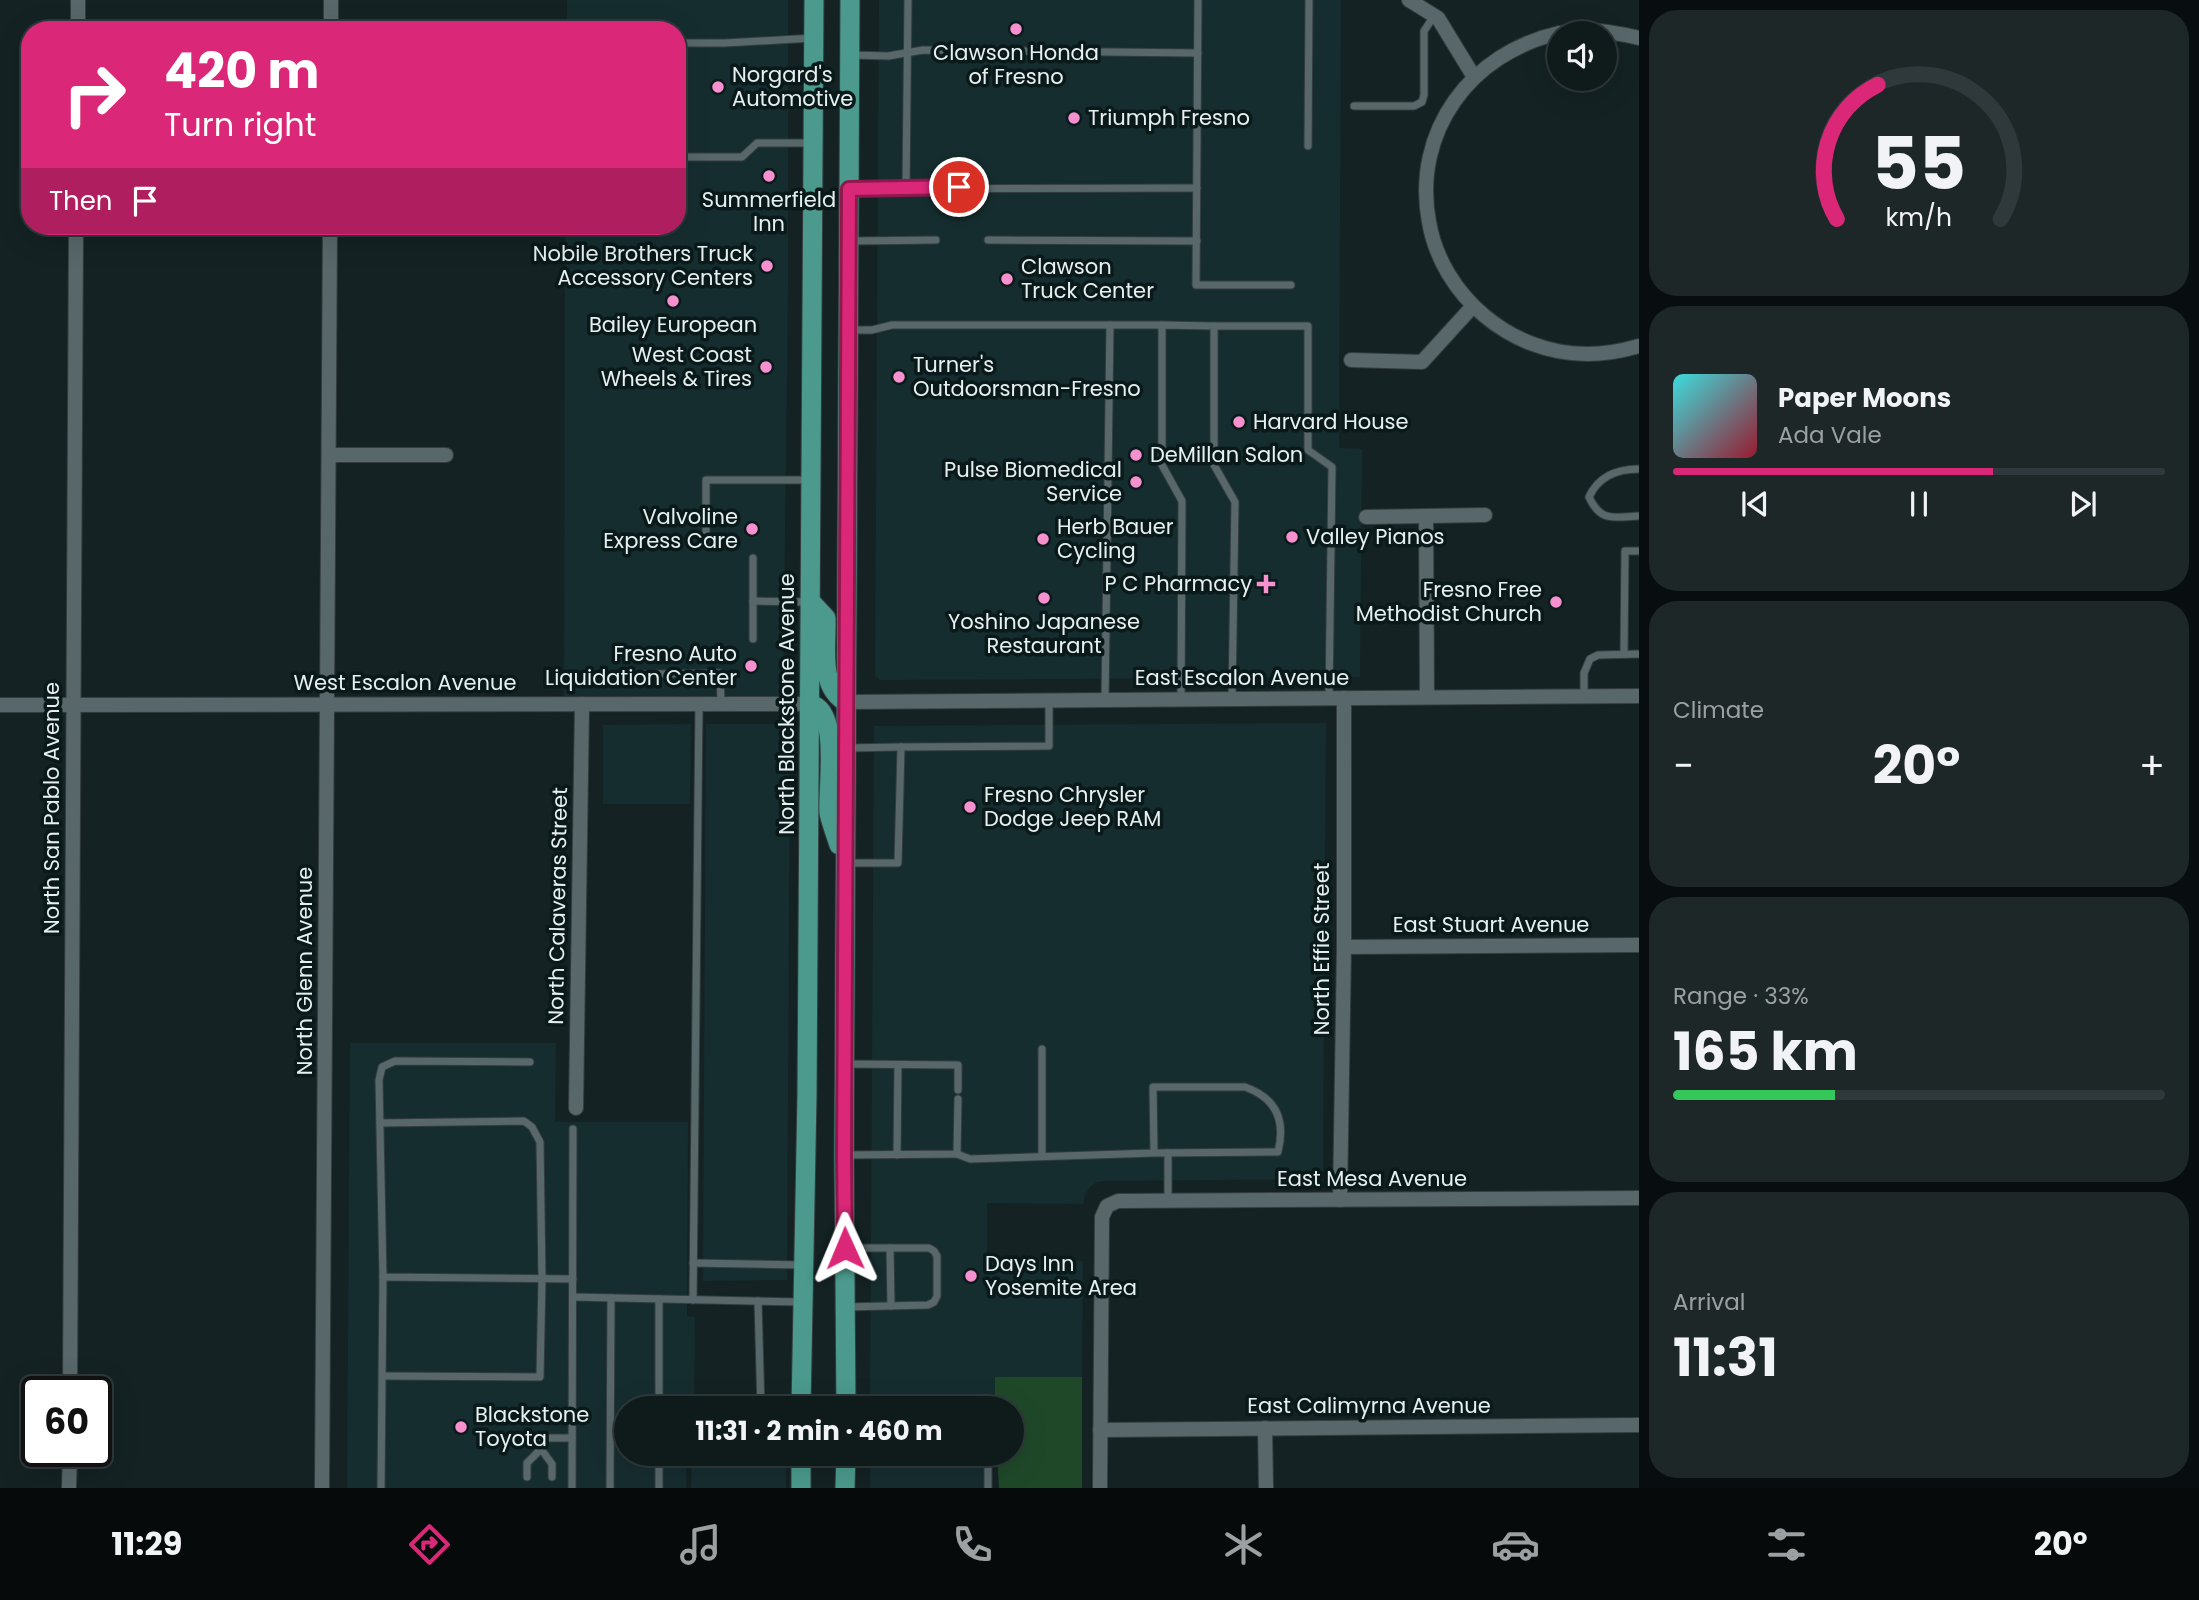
<!DOCTYPE html>
<meta charset="utf-8">
<style>
:root{--surface:#0f1a1b;--page:#1d2728;--text:#f1f3f6;--muted:#9ba1a3;--line:#2f383a;--accent:#db2777}
body{margin:0;font-family:Poppins,sans-serif;background:var(--page);color:var(--text);height:100vh;display:flex;flex-direction:column;font-size:26px;white-space:nowrap}
*{box-sizing:border-box;margin:0}
p{font-size:23px;color:var(--muted)}
.icon{flex:none;width:38px;height:38px;fill:none;stroke:currentColor;stroke-width:2;stroke-linecap:round;stroke-linejoin:round}
.map{position:relative;flex:1;overflow:hidden}
.drawer{display:flex;flex-direction:column;gap:10px;padding:10px;background:#080e0f;width:560px}
.drawer>*{flex:none}
.guide{position:absolute;left:21px;top:21px;width:665px;height:214px;border-radius:28px;box-shadow:0 7px 28px #0002,0 0 0 2px var(--line);background:#db2777;color:#fff;overflow:hidden}
.tools{position:absolute;left:1547px;top:21px;display:grid;gap:14px}
.tools a{display:grid;place-items:center;width:70px;height:70px;border-radius:50%;background:var(--surface);box-shadow:0 7px 28px #0002,0 0 0 2px var(--line);font-size:35px}
.speed{position:absolute;left:21px;top:1376px;display:flex;gap:14px;font-size:35px;font-weight:700;text-align:center}
.speed>*{display:grid;place-content:center;width:91px;height:91px;border-radius:50%;background:var(--surface);box-shadow:0 7px 28px #0002,0 0 0 2px var(--line);line-height:1}
.speed .limit{border:4px solid #111;border-radius:10px;background:#fff;color:#111}
.pin{position:absolute;display:grid;place-items:center;width:60px;height:60px;color:#fff;margin:-30px;border:4px solid #fff;border-radius:50%;box-shadow:0 2px 7px #0007}
.me{position:absolute;width:77px;margin:-38px;rotate:359deg;stroke-linejoin:round;filter:drop-shadow(0 0 5px #0008)}
.turn{display:flex;align-items:center;gap:24px;height:147px;padding:0 28px;font-size:32px}
.turn .icon{width:91px;height:91px;stroke-width:2.5}
.turn b{display:block;font-size:49px;line-height:60px}
.then{display:flex;align-items:center;height:66px;padding:0 28px;background:#0003;gap:14px;font-size:26px}
.big{font-size:52px;font-weight:700;line-height:1.1}
.drawer .widget{flex:1;display:flex;flex-direction:column;justify-content:center;gap:10px;min-width:0;padding:0 24px;border-radius:28px;background:var(--page)}
.drawer .dial{align-items:center;gap:0}
.dial svg{height:182px;overflow:visible;fill:none;stroke:var(--line);stroke-width:7;stroke-linecap:round;text-anchor:middle}
.dial text{fill:var(--text);stroke:none}
.song{display:flex;align-items:center;gap:21px}
.cover{width:84px;height:84px;border-radius:10px;background:linear-gradient(135deg,hsl(180 70% 55%),hsl(350 70% 35%))}
.played{height:7px;border-radius:4px;background:linear-gradient(90deg,var(--accent) 65%,var(--line) 65%)}
.keys{display:flex;justify-content:space-around;direction:ltr}
.heat{display:flex;justify-content:space-between;align-items:center;font-size:38px;direction:ltr}
.charge{height:10px;border-radius:5px;background:linear-gradient(90deg,#34c759 33%,var(--line) 0)}
.trip{position:absolute;left:614px;top:1396px;width:410px;height:70px;border-radius:35px;background:var(--surface);box-shadow:0 7px 28px #0002,0 0 0 2px var(--line);font-weight:700;line-height:70px;text-align:center}
.dock{display:flex;height:112px;justify-content:space-around;align-items:center;background:#060a0b;color:var(--muted)}
.dock .icon{width:49px;height:49px}
.dock .selected{color:var(--accent)}
.dock b{font-size:32px;color:var(--text)}
main{display:flex;flex:1;min-height:0}
.map>svg:first-child{display:block}
.built{fill:#162d30}
.green{fill:#1f4829}
.lines{fill:none;stroke-linecap:round;stroke-linejoin:round}
.service-casing{stroke:#343d3f;stroke-width:9}
.minor-casing{stroke:#343d3f;stroke-width:16}
.primary-casing{stroke:#343d3f;stroke-width:21}
.service{stroke:#58686a;stroke-width:7}
.minor{stroke:#58686a;stroke-width:14}
.primary{stroke:#4b9a8d;stroke-width:19}
.route-casing{stroke:#8e194d;stroke-width:18}
.route{stroke:#db2777;stroke-width:12}
.poi-dot{fill:#f790ce;stroke:#0a191a;stroke-width:2.5}
.labels{text-anchor:middle;stroke-width:7;stroke-linejoin:round;paint-order:stroke}
.poi-label{font-size:21px;fill:#e7f0f1;stroke:#0a191a;text-anchor:start}
.street-label{font-size:21px;fill:#e7f0f1;stroke:#0a191a}
</style>
<main>
<div class="map">
<svg width="1639" height="1488" viewBox="0 0 1639 1488">
<rect width="100%" height="100%" fill="#142224"/>
<g class="built">
<path d="M567 0H788V285L783 696H564L565 226H677V30H567Z"/>
<path d="M879 0H1341L1339 448 1362 449 1360 677 880 680 875 676Z"/>
<path d="M1326 723 1323 1175 1319 1179 1106 1181 1097 1182 1090 1187 1085 1195 1083 1204 987 1203V1259L1083 1261 1082 1377H996L995 1409H870L874 726Z"/>
<path d="M691 724 690 804H603V725Z"/>
<path d="M706 724H790L787 1280 703 1281Z"/>
<path d="M350 1043H556L555 1122H688L687 1316 695 1317 694 1409H626V1454H686V1488H347Z"/>
<path d="M692 1454H786V1488H691Z"/>
<path d="M870 1454H985L984 1488H870Z"/>
</g>
<path class="green" d="M995 1377H1082V1488H999L997 1454H1012V1409H995Z"/>
<g class="lines">
<g class="service-casing">
<g id="service">
<path d="M1198 0 1196 285H1291"/>
<path d="M677 43H725L813 38"/>
<path d="M851 55 888 56 923 50 1198 53"/>
<path d="M1354 106H1414L1422 102 1424 95V31L1434 16"/>
<path d="M1308 146 1309 0"/>
<path d="M677 157H742L757 143H812"/>
<path d="M906 187 908 0"/>
<path d="M851 189 1197 188"/>
<path d="M988 240 1197 241"/>
<path d="M850 241 936 240"/>
<path d="M1110 325H1162"/>
<path d="M1214 326H1308V450L1332 467 1329 698"/>
<path d="M849 330H872L892 325H1110L1105 700"/>
<path d="M1639 469C1617 469 1598 477 1589 497 1601 523 1614 517 1639 516"/>
<path d="M706 541V480H808"/>
<path d="M753 601 810 602"/>
<path d="M753 639V558"/>
<path d="M1624 654 1625 551H1639"/>
<path d="M585 675 720 673 721 704"/>
<path d="M1584 696V673L1590 659 1598 655 1639 654"/>
<path d="M1181 699 1182 501 1162 465V325L1214 326V465L1235 502 1232 699"/>
<path d="M847 748 901 747"/>
<path d="M846 863H898L901 747 1049 746V701"/>
<path d="M530 1062 395 1061 382 1067 379 1080 383 1277 573 1279"/>
<path d="M846 1064 958 1065V1090"/>
<path d="M380 1123 524 1121 532 1127 540 1142 542 1278 540 1377 383 1376"/>
<path d="M957 1154 970 1159 1154 1153 1278 1152C1286 1120 1276 1098 1245 1087H1153L1154 1153"/>
<path d="M845 1155 957 1154 958 1099"/>
<path d="M897 1155 898 1065"/>
<path d="M1042 1156V1049"/>
<path d="M1168 1201V1153"/>
<path d="M890 1248 891 1306"/>
<path d="M693 1263 803 1265"/>
<path d="M573 1297 802 1302"/>
<path d="M659 1299V1409"/>
<path d="M693 1300 699 704"/>
<path d="M758 1301 761 1409"/>
<path d="M846 1307 928 1305 934 1302 937 1296V1256L934 1251 929 1248H847"/>
<path d="M659 1454V1488"/>
<path d="M988 1454V1488"/>
<path d="M846 1459H971"/>
<path d="M527 1477V1463L541 1449"/>
<path d="M552 1477V1464L541 1449V1438H572"/>
<path d="M381 1488 383 1277"/>
<path d="M572 1488 573 1129"/>
<path d="M610 1488 611 1298"/>
</g>
</g>
<g class="minor-casing">
<g id="minor">
<path d="M1409 0 1438 18 1474 77"/>
<path d="M78 30V0"/>
<path d="M331 30V0"/>
<path d="M1559 33C1471 53 1412 131 1429 222 1442 296 1511 354 1587 354 1605 354 1622 351 1639 346"/>
<path d="M1560 33C1587 27 1613 32 1639 38"/>
<path d="M1351 360 1422 362 1473 306"/>
<path d="M329 455H446"/>
<path d="M1426 516 1427 697"/>
<path d="M1366 517 1485 515"/>
<path d="M846 702 1639 696"/>
<path d="M0 705 810 704"/>
<path d="M1344 947 1639 945"/>
<path d="M576 1108 582 704"/>
<path d="M1340 1200 1344 947V698"/>
<path d="M70 1391 76 226"/>
<path d="M1265 1428 1266 1488"/>
<path d="M1100 1430 1639 1425"/>
<path d="M69 1488 70 1451"/>
<path d="M322 1488 330 226"/>
<path d="M1100 1488 1102 1217 1107 1206 1118 1201 1639 1198"/>
</g>
</g>
<g class="primary-casing">
<g id="primary">
<path d="M811 602 826 618C827 646 818 686 846 702"/>
<path d="M810 704C841 711 827 787 829 813 831 823 836 835 839 845"/>
<path d="M801 1409 807 1095 814 0"/>
<path d="M846 1409 844 1155 850 0"/>
<path d="M801 1488V1454"/>
<path d="M845 1488 846 1454"/>
</g>
</g>
<use href="#service" class="service"/>
<use href="#minor" class="minor"/>
<use href="#primary" class="primary"/>
</g>
<g class="lines">
<g class="route-casing">
<path id="route" d="M845 1248 844 1155 849 189 959 187"/>
</g>
<use href="#route" class="route"/>
</g>
<g class="poi-dot">
<circle cx="1016" cy="29" r="7"/>
<circle cx="718" cy="87" r="7"/>
<circle cx="1074" cy="118" r="7"/>
<circle cx="769" cy="176" r="7"/>
<circle cx="767" cy="266" r="7"/>
<circle cx="1007" cy="279" r="7"/>
<circle cx="673" cy="301" r="7"/>
<circle cx="766" cy="367" r="7"/>
<circle cx="899" cy="377" r="7"/>
<circle cx="1239" cy="422" r="7"/>
<circle cx="1136" cy="455" r="7"/>
<circle cx="1136" cy="482" r="7"/>
<circle cx="752" cy="529" r="7"/>
<circle cx="1292" cy="537" r="7"/>
<circle cx="1043" cy="539" r="7"/>
<path d="M1262.5 573.5h7v7h7v7h-7v7h-7v-7h-7v-7h7z"/>
<circle cx="1044" cy="598" r="7"/>
<circle cx="1556" cy="602" r="7"/>
<circle cx="751" cy="666" r="7"/>
<circle cx="970" cy="807" r="7"/>
<circle cx="971" cy="1276" r="7"/>
<circle cx="461" cy="1427" r="7"/>
</g>
<g class="labels">
<g class="poi-label">
<text x="1016" y="60" text-anchor="middle">Clawson Honda<tspan x="1016" dy="24">of Fresno</tspan></text>
<text x="732" y="82">Norgard's<tspan x="732" dy="24">Automotive</tspan></text>
<text x="1088" y="125">Triumph Fresno</text>
<text x="769" y="207" text-anchor="middle">Summerfield<tspan x="769" dy="24">Inn</tspan></text>
<text x="753" y="261" text-anchor="end">Nobile Brothers Truck<tspan x="753" dy="24">Accessory Centers</tspan></text>
<text x="1021" y="274">Clawson<tspan x="1021" dy="24">Truck Center</tspan></text>
<text x="673" y="332" text-anchor="middle">Bailey European</text>
<text x="752" y="362" text-anchor="end">West Coast<tspan x="752" dy="24">Wheels &amp; Tires</tspan></text>
<text x="913" y="372">Turner's<tspan x="913" dy="24">Outdoorsman-Fresno</tspan></text>
<text x="1253" y="429">Harvard House</text>
<text x="1150" y="462">DeMillan Salon</text>
<text x="1122" y="477" text-anchor="end">Pulse Biomedical<tspan x="1122" dy="24">Service</tspan></text>
<text x="738" y="524" text-anchor="end">Valvoline<tspan x="738" dy="24">Express Care</tspan></text>
<text x="1057" y="534">Herb Bauer<tspan x="1057" dy="24">Cycling</tspan></text>
<text x="1306" y="544">Valley Pianos</text>
<text x="1252" y="591" text-anchor="end">P C Pharmacy</text>
<text x="1542" y="597" text-anchor="end">Fresno Free<tspan x="1542" dy="24">Methodist Church</tspan></text>
<text x="1044" y="629" text-anchor="middle">Yoshino Japanese<tspan x="1044" dy="24">Restaurant</tspan></text>
<text x="737" y="661" text-anchor="end">Fresno Auto<tspan x="737" dy="24">Liquidation Center</tspan></text>
<text x="984" y="802">Fresno Chrysler<tspan x="984" dy="24">Dodge Jeep RAM</tspan></text>
<text x="985" y="1271">Days Inn<tspan x="985" dy="24">Yosemite Area</tspan></text>
<text x="475" y="1422">Blackstone<tspan x="475" dy="24">Toyota</tspan></text>
</g>
<g class="street-label">
<text x="1242" y="685">East Escalon Avenue</text>
<text x="405" y="690">West Escalon Avenue</text>
<text transform="translate(787 704) rotate(-90)" y="7">North Blackstone Avenue</text>
<text transform="translate(52 808) rotate(-90)" y="7">North San Pablo Avenue</text>
<text transform="translate(558 906) rotate(-89)" y="7">North Calaveras Street</text>
<text x="1491" y="932">East Stuart Avenue</text>
<text transform="translate(1322 949) rotate(-90)" y="7">North Effie Street</text>
<text transform="translate(305 971) rotate(-90)" y="7">North Glenn Avenue</text>
<text x="1372" y="1186">East Mesa Avenue</text>
<text x="1369" y="1413">East Calimyrna Avenue</text>
</g>
</g>
</svg>
<div class="tools">
<a><svg class="icon" aria-label="sound" viewBox="0 0 24 24"><path d="M4 9h4l5-4v14l-5-4H4zM17 9q2 3 0 6"/></svg></a>
</div>
<div class="speed"><div class="limit">60</div></div>
<div class="pin" style="left:959px;top:187px;background:#d93025"><svg class="icon" aria-label="arrive" viewBox="0 0 24 24"><path d="M6 21V4h12l-3 4 3 4H6"/></svg></div>
<svg class="me" style="left:845px;top:1248px" viewBox="-20 -20 40 40"><path d="M0-17L14 15 0 8-14 15z" fill="#db2777" stroke="#fff" stroke-width="4"/></svg>
<div class="trip">11:31 · 2 min · 460 m</div>
<div class="guide">
<div class="turn"><svg class="icon" aria-label="right" viewBox="0 0 24 24"><path d="M7 20v-9h11M14 6l5 5-5 5"/></svg><div><b>420 m</b>Turn right</div></div>
<div class="then">Then<svg class="icon" aria-label="arrive" viewBox="0 0 24 24"><path d="M6 21V4h12l-3 4 3 4H6"/></svg></div>
</div>
</div>
<section class="drawer">
<div class="widget dial"><svg viewBox="0 0 100 80">
<path d="M14 69A42 42 0 1 1 86 69"/>
<path d="M14 69A42 42 0 0 1 32 10" stroke="#db2777"/>
<text x="50" y="56" font-size="32" font-weight="700">55</text>
<text x="50" y="72" font-size="11">km/h</text>
</svg></div>
<div class="widget">
<div class="song"><i class="cover"></i><div><b>Paper Moons</b><p>Ada Vale</p></div></div>
<div class="played"></div>
<div class="keys"><svg class="icon" aria-label="previous" viewBox="0 0 24 24"><path d="M18 5L8 12l10 7zM5 5v14"/></svg><svg class="icon" aria-label="pause" viewBox="0 0 24 24"><path d="M8 5v14M16 5v14"/></svg><svg class="icon" aria-label="next" viewBox="0 0 24 24"><path d="M6 5l10 7-10 7zM19 5v14"/></svg></div>
</div>
<div class="widget"><p>Climate</p>
<div class="heat"><a>−</a><b class="big">20°</b><a>+</a></div>
</div>
<div class="widget"><p>Range · 33%</p><b class="big">165 km</b><div class="charge"></div></div>
<div class="widget"><p>Arrival</p><b class="big">11:31</b></div>
</section>
</main>
<nav class="dock">
<b>11:29</b>
<svg class="icon selected" aria-label="directions" viewBox="0 0 24 24"><path d="M12 3l9 9-9 9-9-9zM9 14v-3h6M13 9l2 2-2 2"/></svg>
<svg class="icon" aria-label="music" viewBox="0 0 24 24"><path d="M9 18V5l10-2v13"/><circle cx="6" cy="18" r="3"/><circle cx="16" cy="16" r="3"/></svg>
<svg class="icon" aria-label="phone" viewBox="0 0 24 24"><path d="M5 4h4l2 5-3 2q2 4 5 5l2-3 5 2v4C11 20 4 13 5 4z"/></svg>
<svg class="icon" aria-label="climate" viewBox="0 0 24 24"><path d="M12 3v18M4 7l16 10M4 17L20 7"/></svg>
<svg class="icon" aria-label="car" viewBox="0 0 24 24"><path d="M5 17H2v-5l4-1 3-4h7l3 4 3 1v5h-3M9 17h6M6 11h13"/><circle cx="7" cy="17" r="2"/><circle cx="17" cy="17" r="2"/></svg>
<svg class="icon" aria-label="filters" viewBox="0 0 24 24"><path d="M4 7h16M4 17h16"/><circle cx="9" cy="7" r="2"/><circle cx="15" cy="17" r="2"/></svg>
<b>20°</b>
</nav>
